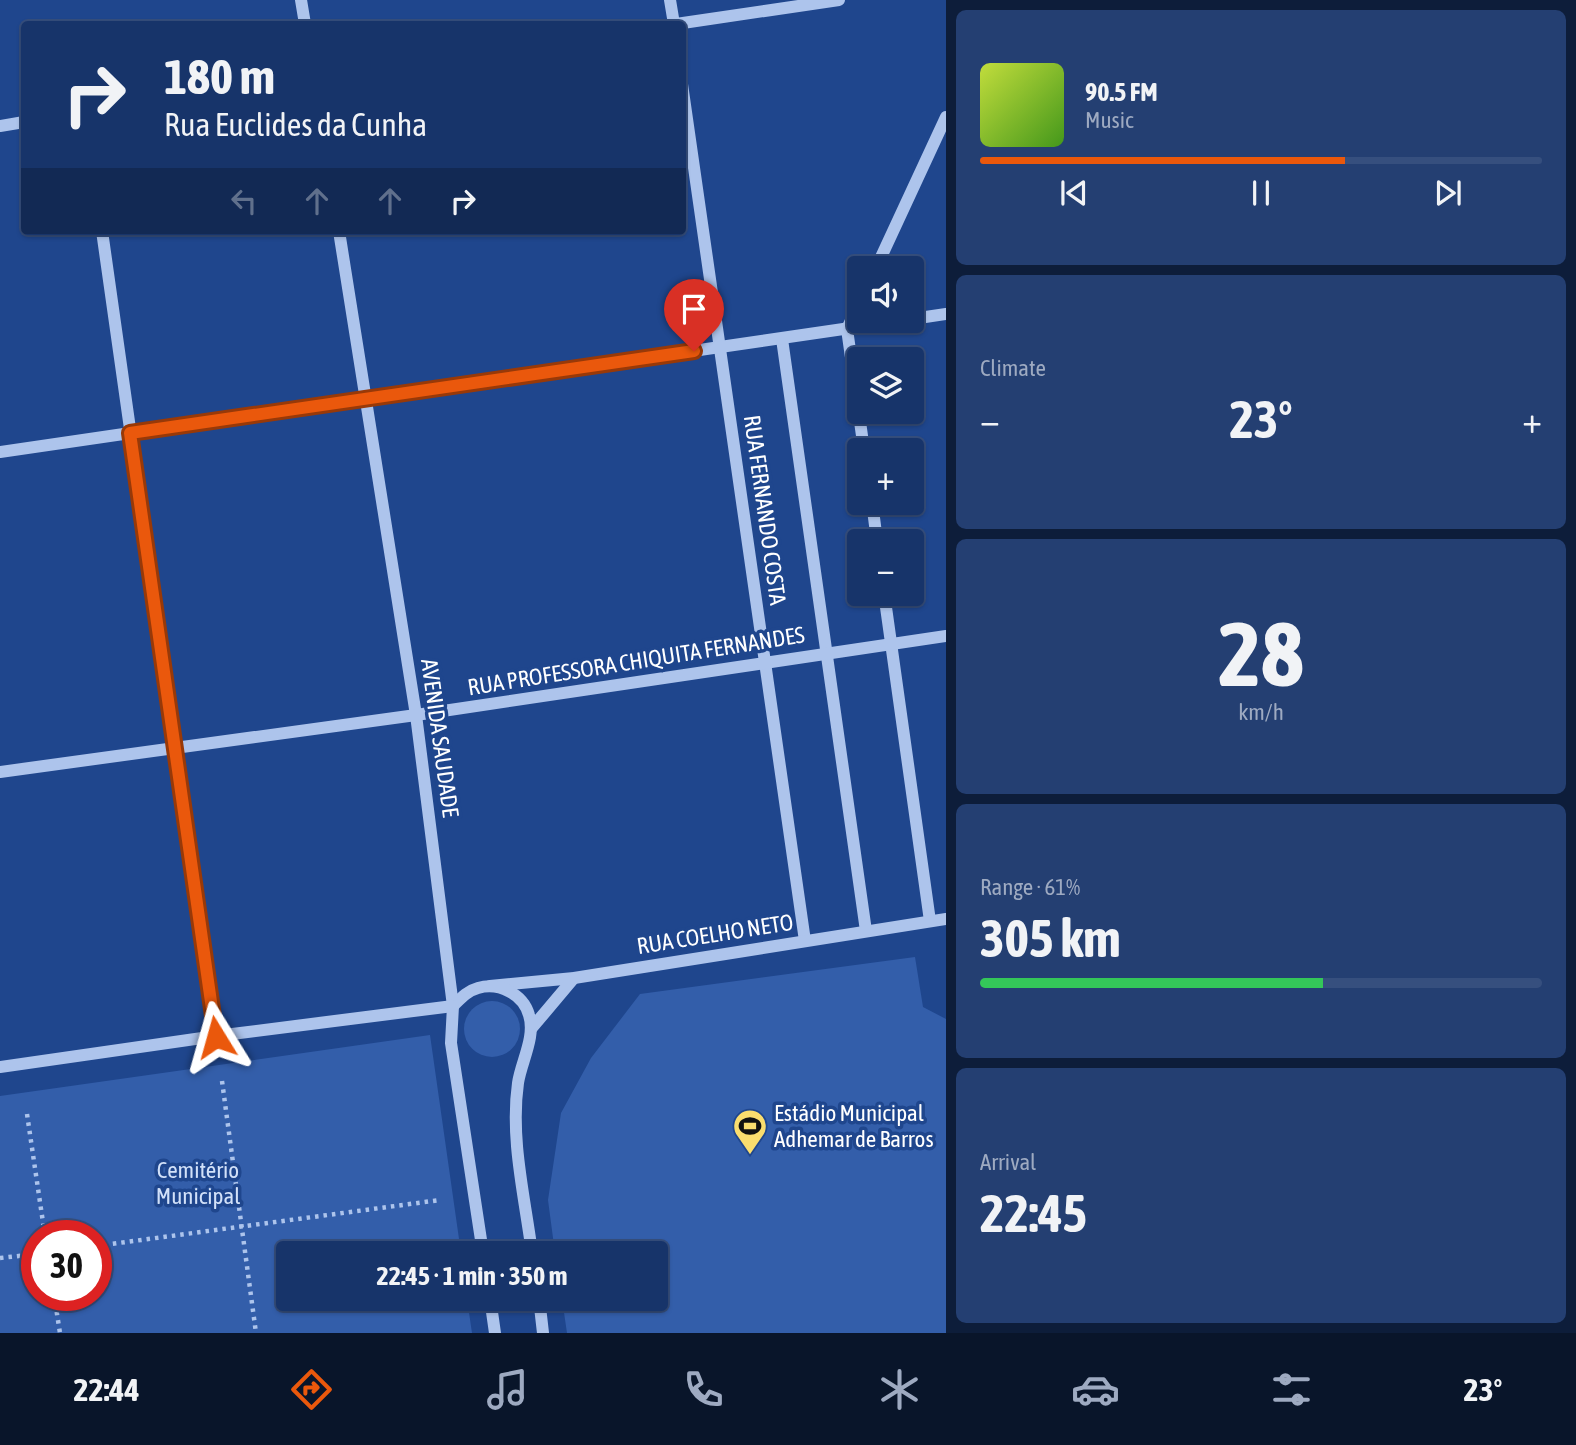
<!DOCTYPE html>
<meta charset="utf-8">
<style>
:root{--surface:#17346a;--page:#243f72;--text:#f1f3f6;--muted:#9eaac1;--line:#364f7e;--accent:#ea580c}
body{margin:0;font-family:"Asap Condensed",sans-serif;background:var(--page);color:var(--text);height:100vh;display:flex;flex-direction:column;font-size:26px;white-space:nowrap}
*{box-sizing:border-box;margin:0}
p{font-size:23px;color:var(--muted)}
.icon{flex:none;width:38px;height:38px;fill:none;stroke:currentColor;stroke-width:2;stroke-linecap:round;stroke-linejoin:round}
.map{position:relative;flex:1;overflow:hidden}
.sheet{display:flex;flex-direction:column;gap:10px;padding:10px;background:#0d1d3a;width:630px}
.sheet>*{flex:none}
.guide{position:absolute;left:21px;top:21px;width:665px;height:214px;border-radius:7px;box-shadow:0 2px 5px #0004,0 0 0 2px var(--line);background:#17346a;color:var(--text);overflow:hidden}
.fabs{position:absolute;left:847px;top:256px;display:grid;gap:14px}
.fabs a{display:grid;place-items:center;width:77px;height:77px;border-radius:7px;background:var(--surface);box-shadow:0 2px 5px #0004,0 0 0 2px var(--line);font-size:35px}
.speed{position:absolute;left:21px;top:1220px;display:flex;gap:14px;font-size:35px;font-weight:700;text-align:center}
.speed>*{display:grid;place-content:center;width:91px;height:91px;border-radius:50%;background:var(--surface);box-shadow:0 2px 5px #0004,0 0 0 2px var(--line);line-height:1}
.speed .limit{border:10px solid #d22;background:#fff;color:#111}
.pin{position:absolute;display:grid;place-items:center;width:60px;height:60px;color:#fff;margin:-72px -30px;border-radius:50% 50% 50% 0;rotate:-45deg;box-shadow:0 0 7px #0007}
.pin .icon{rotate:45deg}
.me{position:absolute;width:77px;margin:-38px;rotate:352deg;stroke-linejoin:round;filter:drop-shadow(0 0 5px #0008)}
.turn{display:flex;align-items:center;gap:24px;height:147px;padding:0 28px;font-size:32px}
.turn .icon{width:91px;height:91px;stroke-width:2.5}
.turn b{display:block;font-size:49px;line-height:60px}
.lanes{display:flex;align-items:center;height:66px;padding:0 28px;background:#0003;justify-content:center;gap:35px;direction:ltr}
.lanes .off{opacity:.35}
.big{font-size:52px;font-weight:700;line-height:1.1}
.sheet .widget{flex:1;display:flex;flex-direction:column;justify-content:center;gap:10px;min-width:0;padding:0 24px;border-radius:10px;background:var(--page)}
.sheet .dial{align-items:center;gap:0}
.dial b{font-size:91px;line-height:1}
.song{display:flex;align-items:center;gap:21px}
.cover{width:84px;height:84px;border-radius:10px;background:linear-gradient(135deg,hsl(70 70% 55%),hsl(100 70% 35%))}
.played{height:7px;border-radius:4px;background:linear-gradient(90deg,var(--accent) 65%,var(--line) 65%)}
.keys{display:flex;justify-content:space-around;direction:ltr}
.heat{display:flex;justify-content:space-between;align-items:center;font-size:38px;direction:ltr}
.charge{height:10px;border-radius:5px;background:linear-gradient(90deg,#34c759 61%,var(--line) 0)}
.trip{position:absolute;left:276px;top:1241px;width:392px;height:70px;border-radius:7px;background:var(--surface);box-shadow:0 2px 5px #0004,0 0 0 2px var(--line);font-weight:700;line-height:70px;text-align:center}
.tab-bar{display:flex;height:112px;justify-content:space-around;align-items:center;background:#09152a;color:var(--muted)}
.tab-bar .icon{width:49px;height:49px}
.tab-bar .selected{color:var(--accent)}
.tab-bar b{font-size:32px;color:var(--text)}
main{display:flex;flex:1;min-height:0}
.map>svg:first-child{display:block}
.green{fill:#335eaa;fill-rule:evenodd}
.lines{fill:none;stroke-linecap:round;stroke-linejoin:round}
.path{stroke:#adc4ec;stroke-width:4.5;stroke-dasharray:3.5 5;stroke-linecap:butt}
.minor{stroke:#adc4ec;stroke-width:12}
.route-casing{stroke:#983908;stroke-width:18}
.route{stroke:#ea580c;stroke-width:12}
.labels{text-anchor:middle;stroke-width:7;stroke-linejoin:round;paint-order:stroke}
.street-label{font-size:23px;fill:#fff;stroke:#1f468d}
.poi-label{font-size:23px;fill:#fff;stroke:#1f468d;text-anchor:start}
.park-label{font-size:23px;fill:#d2e1f9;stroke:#1f468d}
</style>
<main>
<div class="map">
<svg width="946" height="1333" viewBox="0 0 946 1333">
<rect width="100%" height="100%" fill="#1f468d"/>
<g class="green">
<path d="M915 957 923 1007 946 1019V1333H567L562 1299 656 1298V1253H555L548 1200 561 1113 591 1058 640 994Z"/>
<circle cx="492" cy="1029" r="28"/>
<path d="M430 1035 461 1253H289V1298L467 1299 472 1333H0V1096ZM37 1236H96V1295H37Z"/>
</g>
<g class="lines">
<g class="path">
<path d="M222 1081 256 1333"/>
<path d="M27 1114 45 1236"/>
<path d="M96 1246 440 1200"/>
<path d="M0 1258 37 1254"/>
<path d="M54 1295 60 1333"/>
</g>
<g class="minor">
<path d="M301 0 305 24"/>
<path d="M670 0 674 24"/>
<path d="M676 24 839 0"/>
<path d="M682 84 805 941"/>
<path d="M0 126 24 122"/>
<path d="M102 231 216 1036"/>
<path d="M339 231 416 715 453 1006 451 1043 483 1253"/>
<path d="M876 268 946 117"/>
<path d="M859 303 847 329 864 450"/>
<path d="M912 319 946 314"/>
<path d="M782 339 866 931"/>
<path d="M0 452 905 320"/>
<path d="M872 502 877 541"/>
<path d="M884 593 930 921"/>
<path d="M0 772 416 715 946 636"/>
<path d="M490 986 574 978 946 919"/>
<path d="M453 1006C461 998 467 991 478 988 499 982 523 994 529 1015 536 1037 521 1062 518 1083 510 1139 525 1198 532 1253"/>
<path d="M531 1029 574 978"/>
<path d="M0 1067 216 1036 453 1006"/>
<path d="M490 1298 495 1333"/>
<path d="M539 1298 543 1333"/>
</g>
</g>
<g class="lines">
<g class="route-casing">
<path id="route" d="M216 1037 130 433 694 351"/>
</g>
<use href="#route" class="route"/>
</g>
<defs>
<g id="stadium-pin" transform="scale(1.75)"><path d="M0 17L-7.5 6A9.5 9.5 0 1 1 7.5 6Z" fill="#fadd6e" stroke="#1f468d"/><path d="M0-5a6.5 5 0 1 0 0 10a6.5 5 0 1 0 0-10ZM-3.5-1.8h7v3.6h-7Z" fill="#111"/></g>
</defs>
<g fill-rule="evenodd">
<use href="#stadium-pin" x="750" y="1126"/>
</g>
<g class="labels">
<g class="street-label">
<text transform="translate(765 510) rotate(82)" y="8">RUA FERNANDO COSTA</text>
<text transform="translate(636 661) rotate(-9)" y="8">RUA PROFESSORA CHIQUITA FERNANDES</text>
<text transform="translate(440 738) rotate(82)" y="8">AVENIDA SAUDADE</text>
<text transform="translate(715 934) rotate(-9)" y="8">RUA COELHO NETO</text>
</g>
<g class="poi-label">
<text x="774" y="1121">Estádio Municipal<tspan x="774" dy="26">Adhemar de Barros</tspan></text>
</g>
<g class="park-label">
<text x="198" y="1178">Cemitério<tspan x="198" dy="26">Municipal</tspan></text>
</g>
</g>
</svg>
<div class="fabs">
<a><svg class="icon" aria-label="sound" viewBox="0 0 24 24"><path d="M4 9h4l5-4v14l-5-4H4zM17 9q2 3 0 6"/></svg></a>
<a><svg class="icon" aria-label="layers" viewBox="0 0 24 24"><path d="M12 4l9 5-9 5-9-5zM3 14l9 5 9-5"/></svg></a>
<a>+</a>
<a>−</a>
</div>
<div class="speed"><div class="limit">30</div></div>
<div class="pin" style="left:694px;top:351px;background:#d93025"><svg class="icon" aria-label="arrive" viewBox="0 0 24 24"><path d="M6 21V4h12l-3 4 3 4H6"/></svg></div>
<svg class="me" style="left:216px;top:1037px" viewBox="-20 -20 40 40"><path d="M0-17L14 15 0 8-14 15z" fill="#ea580c" stroke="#fff" stroke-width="4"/></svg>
<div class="trip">22:45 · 1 min · 350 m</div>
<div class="guide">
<div class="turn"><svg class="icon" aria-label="right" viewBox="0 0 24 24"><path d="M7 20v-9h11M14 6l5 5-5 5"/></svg><div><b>180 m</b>Rua Euclides da Cunha</div></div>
<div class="lanes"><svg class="icon off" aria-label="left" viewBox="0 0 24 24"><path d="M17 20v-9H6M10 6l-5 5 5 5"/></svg><svg class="icon off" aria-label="ahead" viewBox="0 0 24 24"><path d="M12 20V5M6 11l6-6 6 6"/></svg><svg class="icon off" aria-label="ahead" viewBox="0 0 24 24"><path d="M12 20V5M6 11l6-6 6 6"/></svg><svg class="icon" aria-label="right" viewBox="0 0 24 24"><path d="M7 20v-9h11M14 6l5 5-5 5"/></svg></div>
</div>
</div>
<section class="sheet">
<div class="widget">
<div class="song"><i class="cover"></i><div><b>90.5 FM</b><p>Music</p></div></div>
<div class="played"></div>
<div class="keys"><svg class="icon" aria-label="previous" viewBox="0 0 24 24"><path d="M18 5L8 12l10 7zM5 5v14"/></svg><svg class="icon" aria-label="pause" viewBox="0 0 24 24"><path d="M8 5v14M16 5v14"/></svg><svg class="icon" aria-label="next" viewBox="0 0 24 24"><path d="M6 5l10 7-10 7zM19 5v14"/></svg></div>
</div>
<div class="widget"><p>Climate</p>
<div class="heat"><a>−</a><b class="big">23°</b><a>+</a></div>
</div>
<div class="widget dial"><b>28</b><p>km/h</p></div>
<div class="widget"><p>Range · 61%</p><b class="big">305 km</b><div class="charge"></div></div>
<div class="widget"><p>Arrival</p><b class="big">22:45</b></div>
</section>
</main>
<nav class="tab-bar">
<b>22:44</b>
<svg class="icon selected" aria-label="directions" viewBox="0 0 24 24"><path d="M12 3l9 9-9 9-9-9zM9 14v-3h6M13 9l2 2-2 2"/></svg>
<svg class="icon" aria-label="music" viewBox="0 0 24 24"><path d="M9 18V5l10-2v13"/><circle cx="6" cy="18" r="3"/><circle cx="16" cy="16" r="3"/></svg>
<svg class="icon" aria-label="phone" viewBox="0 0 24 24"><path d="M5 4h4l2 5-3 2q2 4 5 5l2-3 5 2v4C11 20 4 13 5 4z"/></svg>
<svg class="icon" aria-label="climate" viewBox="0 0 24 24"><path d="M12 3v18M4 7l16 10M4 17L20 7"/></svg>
<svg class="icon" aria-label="car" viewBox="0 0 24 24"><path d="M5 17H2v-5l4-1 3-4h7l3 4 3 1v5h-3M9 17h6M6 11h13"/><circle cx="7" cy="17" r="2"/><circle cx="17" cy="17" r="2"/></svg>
<svg class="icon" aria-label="filters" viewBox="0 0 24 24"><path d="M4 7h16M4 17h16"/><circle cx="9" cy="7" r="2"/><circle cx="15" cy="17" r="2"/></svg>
<b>23°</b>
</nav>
